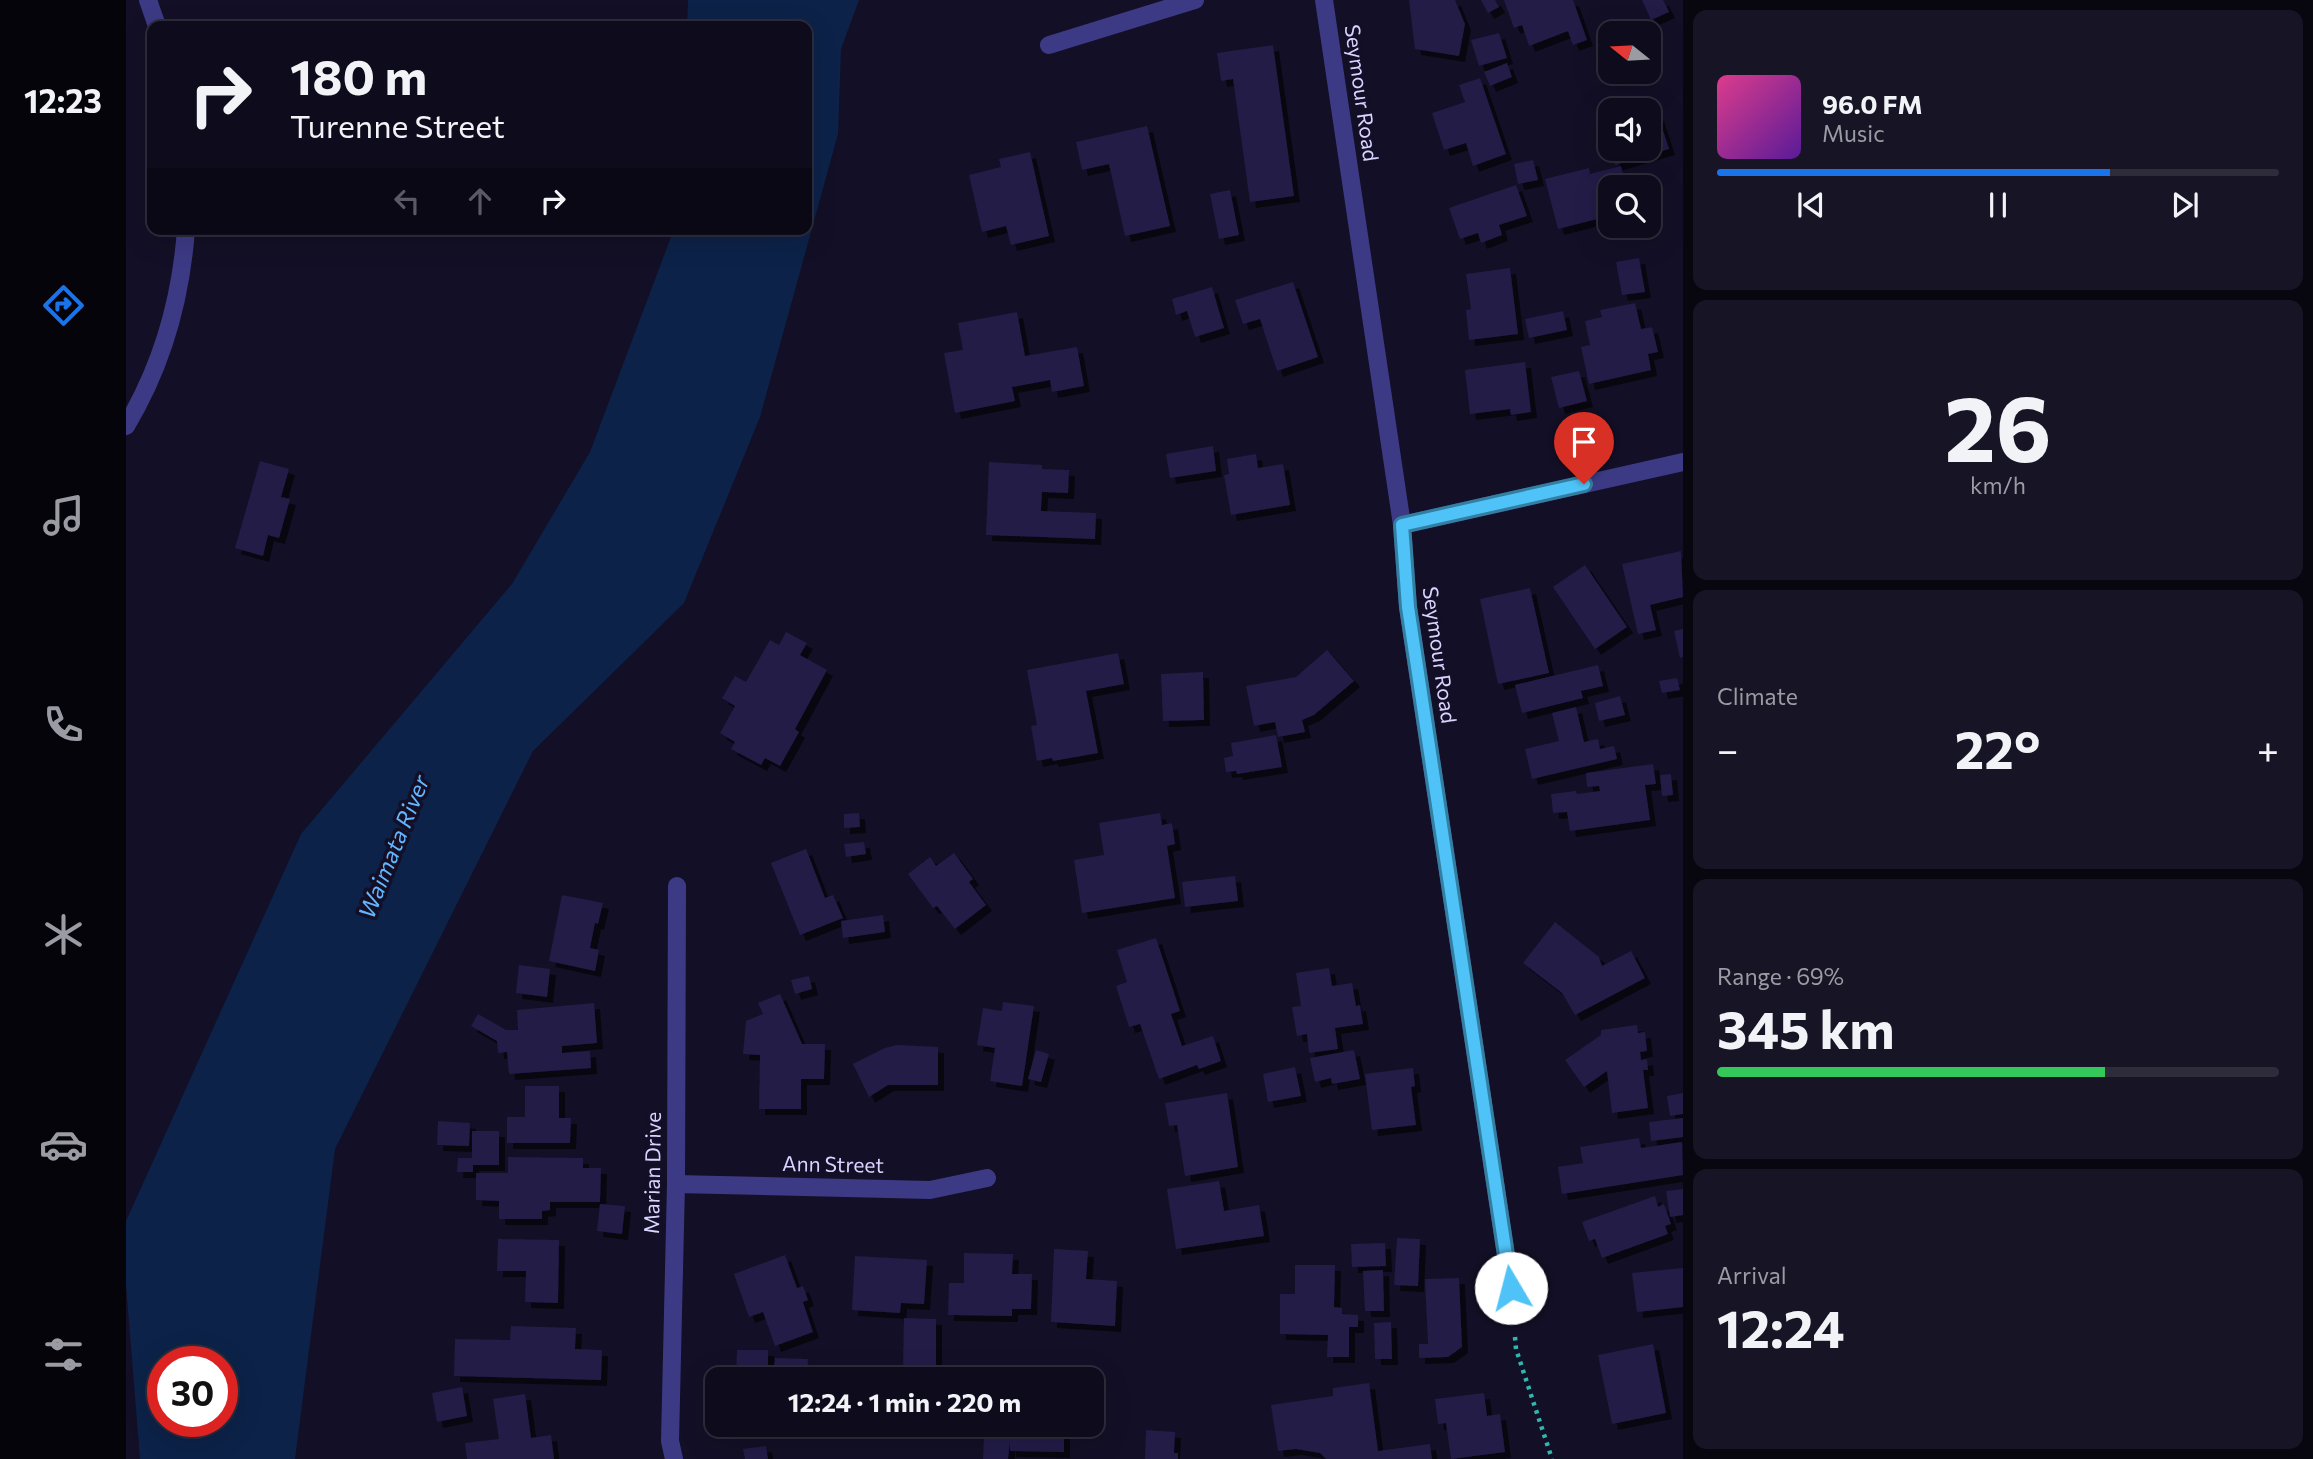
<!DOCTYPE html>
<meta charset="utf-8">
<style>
:root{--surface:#0e0b1c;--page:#171425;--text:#f1f3f6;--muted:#9b9ba3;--line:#2e2b3b;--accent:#1a73e8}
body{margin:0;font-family:Commissioner,sans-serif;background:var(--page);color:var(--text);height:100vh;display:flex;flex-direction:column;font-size:26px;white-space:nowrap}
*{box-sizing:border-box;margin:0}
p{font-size:23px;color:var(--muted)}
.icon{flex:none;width:38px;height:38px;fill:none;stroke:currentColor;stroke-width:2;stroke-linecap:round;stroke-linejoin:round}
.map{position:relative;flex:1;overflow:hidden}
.details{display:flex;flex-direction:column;gap:10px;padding:10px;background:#08060f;width:630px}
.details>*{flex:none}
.top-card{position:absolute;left:21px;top:21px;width:665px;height:214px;border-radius:14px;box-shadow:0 7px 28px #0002,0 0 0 2px var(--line);background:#0e0b1c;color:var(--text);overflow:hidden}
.needle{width:46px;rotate:288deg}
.controls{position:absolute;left:1472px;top:21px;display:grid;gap:14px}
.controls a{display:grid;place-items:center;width:63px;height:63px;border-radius:14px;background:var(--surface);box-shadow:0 7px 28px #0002,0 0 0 2px var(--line);font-size:35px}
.speed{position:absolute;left:21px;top:1346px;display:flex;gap:14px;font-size:35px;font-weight:700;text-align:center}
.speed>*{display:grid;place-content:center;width:91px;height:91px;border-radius:50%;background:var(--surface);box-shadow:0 7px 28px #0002,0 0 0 2px var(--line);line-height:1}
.speed .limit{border:10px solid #d22;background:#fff;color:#111}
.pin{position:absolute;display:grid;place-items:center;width:60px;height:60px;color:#fff;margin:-72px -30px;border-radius:50% 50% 50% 0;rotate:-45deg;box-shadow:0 0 7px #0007}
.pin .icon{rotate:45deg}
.me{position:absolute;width:77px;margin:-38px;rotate:352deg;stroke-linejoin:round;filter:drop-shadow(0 0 5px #0008)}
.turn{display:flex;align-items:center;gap:24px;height:147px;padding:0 28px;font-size:32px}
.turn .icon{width:91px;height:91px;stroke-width:2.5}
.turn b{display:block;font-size:49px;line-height:60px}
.lanes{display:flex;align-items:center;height:66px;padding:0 28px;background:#0003;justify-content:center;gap:35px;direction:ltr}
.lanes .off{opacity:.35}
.big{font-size:52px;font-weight:700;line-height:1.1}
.details .tile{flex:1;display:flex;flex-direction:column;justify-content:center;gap:10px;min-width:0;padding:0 24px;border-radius:14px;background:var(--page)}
.details .dial{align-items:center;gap:0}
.dial b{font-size:91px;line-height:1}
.song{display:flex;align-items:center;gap:21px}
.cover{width:84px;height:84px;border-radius:10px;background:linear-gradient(135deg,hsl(330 70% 55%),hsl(270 70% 35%))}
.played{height:7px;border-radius:4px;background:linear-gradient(90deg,var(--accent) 70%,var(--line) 70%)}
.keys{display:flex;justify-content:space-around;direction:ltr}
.heat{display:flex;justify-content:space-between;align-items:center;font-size:38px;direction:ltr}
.charge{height:10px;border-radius:5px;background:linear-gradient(90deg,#34c759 69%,var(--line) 0)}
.trip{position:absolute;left:579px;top:1367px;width:399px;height:70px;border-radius:14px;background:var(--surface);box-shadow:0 7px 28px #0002,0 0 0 2px var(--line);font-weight:700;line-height:70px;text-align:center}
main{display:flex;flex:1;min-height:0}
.dock{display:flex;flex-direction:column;width:126px;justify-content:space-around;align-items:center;background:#06040b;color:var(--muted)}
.dock .icon{width:49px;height:49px}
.dock .on{color:var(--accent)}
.dock b{font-size:32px;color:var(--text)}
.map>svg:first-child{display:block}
.water{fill:#0c2248;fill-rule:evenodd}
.building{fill:#241b47;filter:url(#shadow)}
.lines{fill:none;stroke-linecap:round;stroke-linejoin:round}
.path{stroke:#2fb8b0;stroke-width:4.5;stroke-dasharray:3.5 5;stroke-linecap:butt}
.minor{stroke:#3d3a85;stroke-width:18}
.route-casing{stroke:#337fa1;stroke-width:18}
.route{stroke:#4fc3f7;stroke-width:12}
.labels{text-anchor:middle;stroke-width:7;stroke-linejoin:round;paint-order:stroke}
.street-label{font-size:21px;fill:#d9d4ff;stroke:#130f26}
.water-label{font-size:23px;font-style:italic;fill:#62b6ff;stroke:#130f26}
</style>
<main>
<nav class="dock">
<b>12:23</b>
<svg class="icon on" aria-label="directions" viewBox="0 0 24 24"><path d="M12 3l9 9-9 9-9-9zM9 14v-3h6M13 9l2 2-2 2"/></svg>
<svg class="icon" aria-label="music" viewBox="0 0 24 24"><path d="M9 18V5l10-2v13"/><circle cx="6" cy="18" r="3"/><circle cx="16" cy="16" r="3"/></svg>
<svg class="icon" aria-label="phone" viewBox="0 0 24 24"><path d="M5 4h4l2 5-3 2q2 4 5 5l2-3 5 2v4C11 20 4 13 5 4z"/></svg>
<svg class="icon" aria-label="climate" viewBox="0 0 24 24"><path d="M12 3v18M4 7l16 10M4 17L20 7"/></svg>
<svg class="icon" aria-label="car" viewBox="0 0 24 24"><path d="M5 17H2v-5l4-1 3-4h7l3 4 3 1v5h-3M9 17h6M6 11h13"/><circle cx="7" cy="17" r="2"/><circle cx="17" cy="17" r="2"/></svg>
<svg class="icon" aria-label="filters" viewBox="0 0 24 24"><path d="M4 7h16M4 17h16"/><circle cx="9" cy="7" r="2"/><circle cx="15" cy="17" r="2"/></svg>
</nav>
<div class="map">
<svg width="1557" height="1459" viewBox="0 0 1557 1459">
<defs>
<filter id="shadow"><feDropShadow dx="6" dy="6" stdDeviation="0" flood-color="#0009"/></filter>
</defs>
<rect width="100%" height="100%" fill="#130f26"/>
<path class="water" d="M562 0H733L715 49 712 134 634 417 558 603 407 751 209 1149 169 1459H14L0 1285V1221L175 834 386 584 464 452 548 229H681V26H561ZM37 1362H96V1421H37Z"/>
<g class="building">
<path d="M1283 0H1329L1339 24 1333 56 1289 49Z"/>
<path d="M1355 0H1369L1373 7 1362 13Z"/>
<path d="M1378 0H1447L1461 40 1447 45 1442 31 1403 46 1396 25 1388 28Z"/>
<path d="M1516 0H1537L1543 12 1525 20Z"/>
<path d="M1373 33 1381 58 1353 66 1345 40Z"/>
<path d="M1147 45 1168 196 1124 202 1107 79 1095 81 1091 53Z"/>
<path d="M1381 63 1386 77 1364 86 1358 72Z"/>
<path d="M1354 78 1380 154 1347 166 1340 143 1318 150 1306 113 1339 102 1333 85Z"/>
<path d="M1532 115 1543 149 1489 165 1484 149H1522V118Z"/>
<path d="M1021 126 1044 226 999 236 983 164 956 170 950 142Z"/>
<path d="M904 152 923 236 885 245 880 226 856 232 843 175 875 167 873 159Z"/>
<path d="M1407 160 1412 180 1392 184 1388 164Z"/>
<path d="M1495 166 1500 187H1484V226L1497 227 1483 231 1479 217 1432 229 1419 179 1463 168 1464 174Z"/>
<path d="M1390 185 1401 216 1373 225 1376 235 1355 243 1352 233 1334 239 1323 208Z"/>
<path d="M1104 190 1113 235 1093 239 1084 194Z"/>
<path d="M1513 258 1519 292 1496 295 1490 262Z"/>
<path d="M1384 268 1392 334 1343 340 1340 310 1345 309 1340 274Z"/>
<path d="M1167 282 1192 357 1151 371 1134 319 1117 324 1109 300Z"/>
<path d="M1086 287 1098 328 1069 337 1061 311 1050 315 1046 299Z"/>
<path d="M1509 303 1515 329 1526 327 1532 352 1522 354 1525 370 1463 384 1455 347 1464 345 1459 321 1476 317 1474 310Z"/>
<path d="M1437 311 1441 330 1403 338 1399 319Z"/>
<path d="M891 312 899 356 951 347 958 386 926 392 924 380 886 387 889 401 829 413 818 353 837 350 832 323Z"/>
<path d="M1399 362 1405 412 1385 415 1384 409 1344 414 1339 370Z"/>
<path d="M1453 371 1461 401 1433 408 1425 377Z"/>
<path d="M1087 446 1090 471 1044 478 1040 454Z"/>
<path d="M1130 454 1132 468 1157 464 1164 505 1105 515 1098 475 1103 474 1101 459Z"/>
<path d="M134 461 163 469 155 497 164 499 153 538 142 535 137 556 109 548Z"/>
<path d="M863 462 916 465V469L943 470 942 493 916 492 915 511 970 513 969 539 860 535Z"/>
<path d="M1555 551 1557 597 1524 605 1530 630 1512 634 1496 564Z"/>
<path d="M1459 565 1501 627 1469 649 1427 587Z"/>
<path d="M1404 588 1423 673 1372 684 1354 599Z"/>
<path d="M1557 629V657L1554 658 1548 631Z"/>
<path d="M660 632 681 643 674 655 701 670 669 729 673 732 654 766 639 758 635 765 605 749 609 742 594 733 609 706 596 698 609 676 620 682 644 640 653 645Z"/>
<path d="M1201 650 1228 681 1188 715 1176 720 1179 732 1152 737 1149 722 1128 726 1120 686 1170 677Z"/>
<path d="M992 653 998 684 960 691 972 753 927 761 926 758 911 761 905 726 911 725 901 670Z"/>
<path d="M1472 665 1477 686 1455 691 1457 698 1396 713 1389 685Z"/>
<path d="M1077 672 1078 720 1037 721 1035 674Z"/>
<path d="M1551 678 1554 690 1536 693 1533 681Z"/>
<path d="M1494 696 1499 715 1473 721 1469 703Z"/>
<path d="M1450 707 1458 742 1472 739 1474 749 1488 746 1491 759 1406 779 1399 749 1433 741 1426 713Z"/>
<path d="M1150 735 1156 767 1111 774 1110 771 1100 772 1098 758 1107 756 1105 743Z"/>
<path d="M1527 764 1530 784 1519 785 1524 820 1444 831 1441 812 1427 813 1425 794 1450 791 1451 794 1474 791 1473 786 1461 787 1460 773Z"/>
<path d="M1545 774 1547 795 1536 796 1534 775Z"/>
<path d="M733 813 734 827 718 828V814Z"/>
<path d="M1034 813 1036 825 1046 823 1049 844 1041 846 1049 898 956 913 948 860 978 855 973 823Z"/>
<path d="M738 842 740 854 720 857 718 844Z"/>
<path d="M680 849 699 898 707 895 717 918 674 935 645 863Z"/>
<path d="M828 853 847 879 843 882 860 905 829 929 811 906 807 908 782 874 804 857 810 866Z"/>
<path d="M1109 876 1112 901 1059 907 1056 882Z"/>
<path d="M436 895 477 903 472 924 469 923 464 948 473 950 469 971 423 961Z"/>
<path d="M757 915 759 932 717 938 715 921Z"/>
<path d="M1429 922 1473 957 1476 966 1505 951 1519 978 1449 1015 1436 993 1397 963Z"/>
<path d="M1030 938 1054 1011 1045 1014 1056 1046 1087 1036 1095 1061 1073 1069 1071 1065 1033 1079 1014 1024 1003 1027 990 986 1001 982 991 950Z"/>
<path d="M393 965 424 969 421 997 390 993Z"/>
<path d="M1203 968 1206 986 1226 983 1230 1006 1234 1005 1237 1024 1209 1028 1212 1049 1183 1053 1181 1034 1171 1036 1166 1007 1175 1006 1170 973Z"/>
<path d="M683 976 686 989 669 994 665 980Z"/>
<path d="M654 994 676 1044H699L698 1079H675V1109H633L634 1055 617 1054 620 1021 637 1014 632 1003Z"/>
<path d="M877 1002 908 1006 896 1086 864 1081 869 1048 851 1045 857 1008 876 1011Z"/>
<path d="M468 1003 471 1043 436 1046V1053L464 1051 465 1068 383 1074 381 1052 372 1053 371 1041 345 1026 352 1014 380 1030H392L391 1010Z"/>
<path d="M1511 1025 1512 1033 1519 1032 1521 1051 1514 1052 1515 1060 1521 1059 1522 1070H1517L1522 1108 1486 1113 1481 1071 1458 1087 1439 1060 1475 1035V1030Z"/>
<path d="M771 1045 812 1047V1085H762L743 1097 727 1064 759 1048Z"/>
<path d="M910 1050 923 1054 915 1082 902 1079Z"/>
<path d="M1228 1050 1234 1079 1206 1084 1205 1078 1189 1082 1184 1058Z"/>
<path d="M1169 1067 1175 1096 1142 1102 1137 1074Z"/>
<path d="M1287 1068 1289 1086 1285 1087 1290 1125 1246 1130 1239 1074Z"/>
<path d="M399 1086H433V1118H445L444 1143H381V1117H399Z"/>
<path d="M1101 1093 1112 1167 1059 1176 1051 1125 1043 1126 1039 1103Z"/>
<path d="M1557 1093V1114L1544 1116 1541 1096Z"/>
<path d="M1557 1118V1137L1525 1141 1523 1122Z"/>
<path d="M312 1121 344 1123 343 1146 311 1145Z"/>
<path d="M346 1131H373V1165H347V1172H331L332 1158H346Z"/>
<path d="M1513 1138 1515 1148 1556 1142 1557 1175 1436 1194 1432 1167 1457 1163 1454 1147Z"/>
<path d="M382 1157 457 1158V1168H475L474 1202H424V1210L416 1211V1219H373V1201L350 1200V1173H382Z"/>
<path d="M1093 1181 1098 1211 1133 1205 1138 1236 1050 1249 1041 1189Z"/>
<path d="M1557 1189V1215L1544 1217 1540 1191Z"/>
<path d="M1529 1196 1532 1207 1538 1204 1545 1224 1539 1226 1542 1234 1476 1258 1469 1239 1463 1241 1456 1222Z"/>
<path d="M474 1204 499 1206 496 1234 471 1231Z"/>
<path d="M1271 1238 1294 1239 1292 1286 1268 1285Z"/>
<path d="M372 1239 433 1240 432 1303 399 1302 400 1271H371Z"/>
<path d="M1259 1243 1260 1266 1226 1267 1225 1244Z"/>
<path d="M928 1249 962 1251 960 1279 991 1281 989 1326 925 1322Z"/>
<path d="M838 1253 887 1254 886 1274H906L905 1309H886V1316L822 1315 823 1283H838Z"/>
<path d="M659 1255 671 1288 677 1286 682 1300 677 1302 687 1332 649 1346 637 1312 623 1317 608 1274Z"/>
<path d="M729 1256 801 1260 798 1304 775 1303 774 1313 726 1310Z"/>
<path d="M1169 1265H1209L1208 1307 1216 1308V1314L1232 1315V1327H1223V1357H1201L1202 1335 1154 1334V1294H1169Z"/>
<path d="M1557 1268V1307L1511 1312 1506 1273Z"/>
<path d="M1257 1270 1258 1311H1239L1237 1271Z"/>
<path d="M1333 1278 1336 1347 1322 1357 1293 1358V1344H1302L1299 1279Z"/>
<path d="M778 1318 810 1319V1369H777Z"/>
<path d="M1265 1322 1266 1359H1249L1248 1323Z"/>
<path d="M385 1326 450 1328 449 1349 476 1350 475 1380 328 1376 329 1339 384 1340Z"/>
<path d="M1527 1344 1540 1413 1486 1424 1472 1355Z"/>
<path d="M611 1350H642V1379H610Z"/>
<path d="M649 1358 682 1359 681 1379H648Z"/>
<path d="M1243 1383 1252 1451 1304 1444 1306 1459H1200L1194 1453 1170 1449 1152 1451 1145 1405 1207 1396V1388Z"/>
<path d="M336 1387 341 1416 311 1422 306 1393Z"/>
<path d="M1358 1393 1361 1416 1374 1414 1379 1452 1325 1459 1320 1423 1312 1424 1309 1399Z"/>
<path d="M399 1394 405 1438 425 1435 428 1459H341L339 1443 373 1439 367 1399Z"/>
<path d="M885 1424H938V1452L884 1451V1441L882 1459H857L858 1437 884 1439Z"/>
<path d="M1020 1430 1049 1432 1048 1453H1052V1459H1019Z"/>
<path d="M640 1446 642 1459H619L617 1449Z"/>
</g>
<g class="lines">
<path class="path" d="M1389 1337 1390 1349 1426 1459"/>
<g class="minor">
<path d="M22 0 31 26"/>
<path d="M1198 0 1276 525 1282 607 1389 1315"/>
<path d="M923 45 1069 0"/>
<path d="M0 426C36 366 55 299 60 229"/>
<path d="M1276 525 1557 462"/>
<path d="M550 1184 804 1190 861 1178"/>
<path d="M548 1459 544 1441 550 1184 551 886"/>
</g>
</g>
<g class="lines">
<g class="route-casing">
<path id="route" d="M1385 1288 1282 607 1276 525 1458 484"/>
</g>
<use href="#route" class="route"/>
</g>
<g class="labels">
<g class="street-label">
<text transform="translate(1235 93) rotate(82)" y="7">Seymour Road</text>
<text transform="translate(1313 655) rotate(82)" y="7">Seymour Road</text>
<text transform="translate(707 1165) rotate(1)" y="7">Ann Street</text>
<text transform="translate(527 1173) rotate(-89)" y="7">Marian Drive</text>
</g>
<g class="water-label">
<text transform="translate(268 847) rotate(-68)" y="8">Waimata River</text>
</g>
</g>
</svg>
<div class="controls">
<a><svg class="needle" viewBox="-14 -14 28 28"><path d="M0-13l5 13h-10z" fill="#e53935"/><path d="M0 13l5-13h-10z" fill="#9b9ba3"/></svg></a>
<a><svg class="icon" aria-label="sound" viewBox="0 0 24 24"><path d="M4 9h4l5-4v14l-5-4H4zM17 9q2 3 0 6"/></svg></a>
<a><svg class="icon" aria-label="search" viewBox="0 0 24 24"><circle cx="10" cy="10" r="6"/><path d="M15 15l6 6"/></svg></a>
</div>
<div class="speed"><div class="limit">30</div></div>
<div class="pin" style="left:1458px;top:484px;background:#d93025"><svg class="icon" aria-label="arrive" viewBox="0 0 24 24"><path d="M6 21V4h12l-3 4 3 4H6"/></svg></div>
<svg class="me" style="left:1385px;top:1288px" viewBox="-20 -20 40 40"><circle r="19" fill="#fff"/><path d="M0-13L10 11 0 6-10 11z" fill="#4fc3f7"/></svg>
<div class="trip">12:24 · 1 min · 220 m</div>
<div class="top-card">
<div class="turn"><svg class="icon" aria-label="right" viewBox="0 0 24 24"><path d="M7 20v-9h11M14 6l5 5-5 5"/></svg><div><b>180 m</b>Turenne Street</div></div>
<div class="lanes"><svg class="icon off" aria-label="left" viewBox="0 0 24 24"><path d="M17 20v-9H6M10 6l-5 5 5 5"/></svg><svg class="icon off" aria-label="ahead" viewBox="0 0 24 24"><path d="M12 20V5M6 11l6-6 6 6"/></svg><svg class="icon" aria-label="right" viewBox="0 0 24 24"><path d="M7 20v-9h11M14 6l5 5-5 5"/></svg></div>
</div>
</div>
<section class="details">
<div class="tile">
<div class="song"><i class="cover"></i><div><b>96.0 FM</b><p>Music</p></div></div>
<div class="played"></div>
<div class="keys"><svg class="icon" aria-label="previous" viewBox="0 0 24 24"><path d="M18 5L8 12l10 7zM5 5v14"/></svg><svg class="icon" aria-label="pause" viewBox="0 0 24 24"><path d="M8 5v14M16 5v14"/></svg><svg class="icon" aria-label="next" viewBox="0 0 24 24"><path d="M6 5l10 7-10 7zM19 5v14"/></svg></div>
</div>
<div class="tile dial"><b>26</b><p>km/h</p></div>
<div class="tile"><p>Climate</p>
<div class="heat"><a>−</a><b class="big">22°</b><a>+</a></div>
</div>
<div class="tile"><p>Range · 69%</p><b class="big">345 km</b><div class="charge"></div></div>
<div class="tile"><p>Arrival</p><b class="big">12:24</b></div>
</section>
</main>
